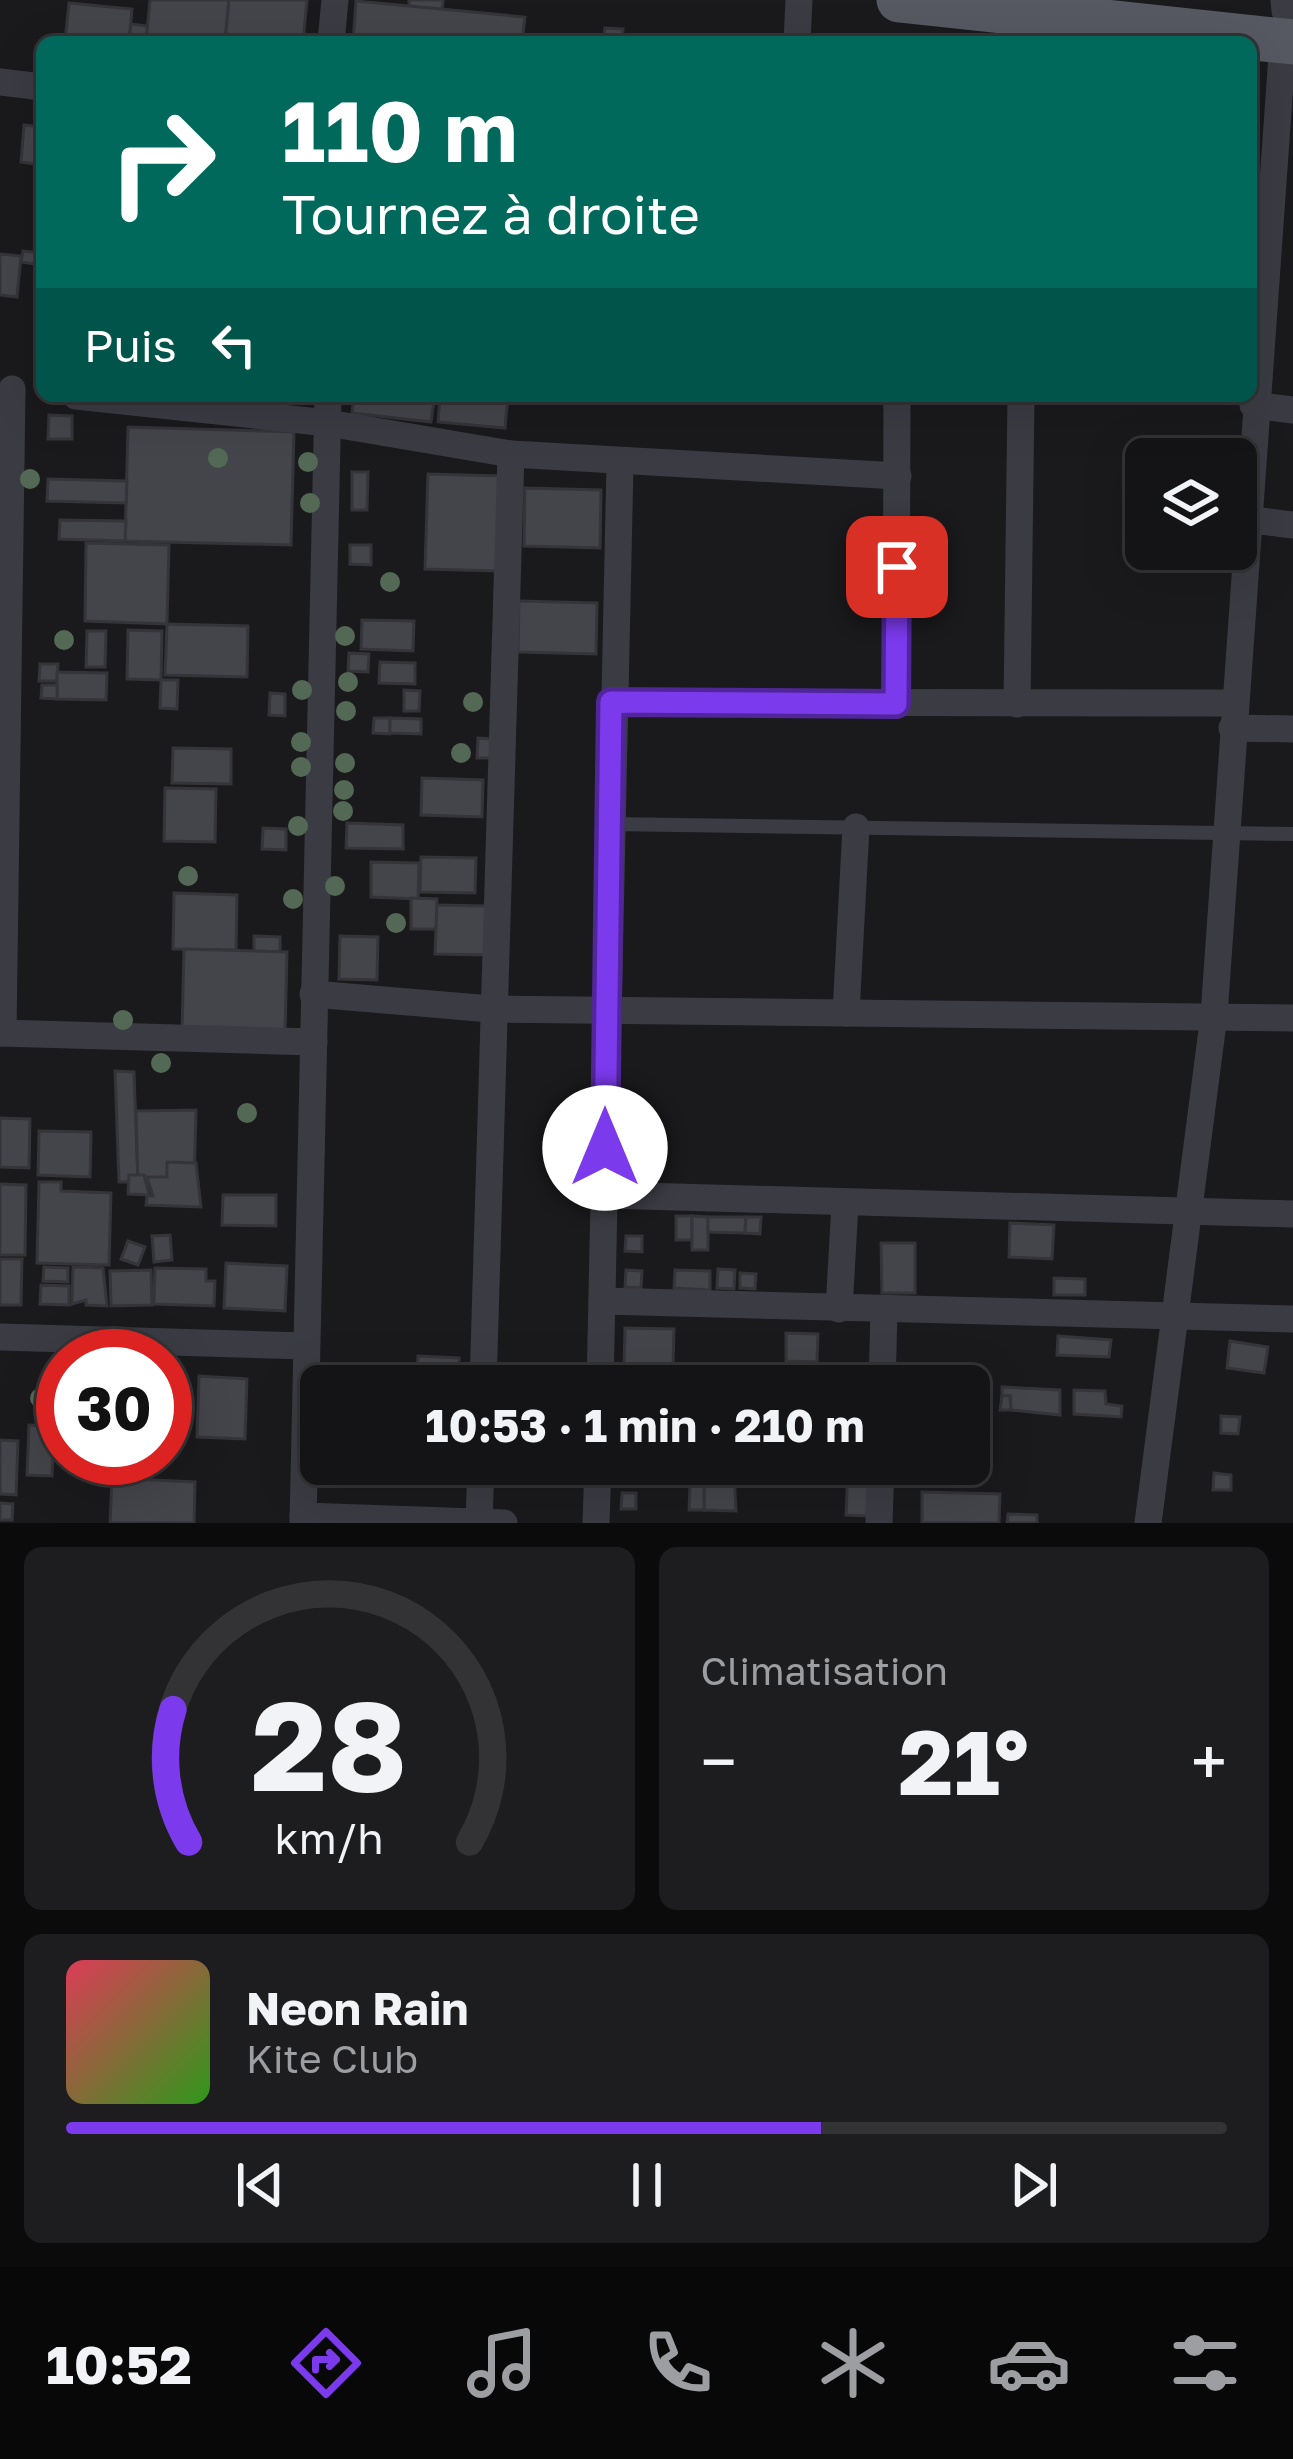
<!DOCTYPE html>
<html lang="fr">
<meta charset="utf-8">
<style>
:root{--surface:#141416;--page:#1d1d1f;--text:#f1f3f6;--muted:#9d9ea1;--line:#333335;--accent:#7c3aed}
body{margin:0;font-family:"Golos Text",sans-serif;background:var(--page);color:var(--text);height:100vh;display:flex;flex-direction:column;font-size:45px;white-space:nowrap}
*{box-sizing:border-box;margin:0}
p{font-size:39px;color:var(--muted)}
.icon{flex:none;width:66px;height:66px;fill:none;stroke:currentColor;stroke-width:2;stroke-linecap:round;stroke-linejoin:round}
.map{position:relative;height:1523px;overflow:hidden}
.drawer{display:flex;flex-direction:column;gap:24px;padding:24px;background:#0b0b0c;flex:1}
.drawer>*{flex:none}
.banner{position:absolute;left:36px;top:36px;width:1221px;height:366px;border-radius:18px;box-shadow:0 12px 48px #0002,0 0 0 3px var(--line);background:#00695c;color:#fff;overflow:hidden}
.tools{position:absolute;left:1125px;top:438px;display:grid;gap:24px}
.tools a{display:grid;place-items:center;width:132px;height:132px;border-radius:18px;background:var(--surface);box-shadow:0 12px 48px #0002,0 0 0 3px var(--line);font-size:60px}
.speed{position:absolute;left:36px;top:1329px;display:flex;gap:24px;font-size:60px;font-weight:700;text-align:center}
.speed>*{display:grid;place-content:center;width:156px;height:156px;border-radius:50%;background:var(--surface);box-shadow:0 12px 48px #0002,0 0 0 3px var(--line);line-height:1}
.speed .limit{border:18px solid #d22;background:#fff;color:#111}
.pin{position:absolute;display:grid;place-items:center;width:102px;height:102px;color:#fff;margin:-51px;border-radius:24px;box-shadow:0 6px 18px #0006}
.me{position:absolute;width:132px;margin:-66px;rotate:0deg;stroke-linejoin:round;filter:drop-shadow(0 0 9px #0008)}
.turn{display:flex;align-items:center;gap:42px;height:252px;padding:0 48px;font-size:54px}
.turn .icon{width:156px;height:156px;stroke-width:2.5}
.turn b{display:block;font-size:84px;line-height:102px}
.then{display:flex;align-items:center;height:114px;padding:0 48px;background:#0003;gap:24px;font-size:45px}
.big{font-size:90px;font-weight:700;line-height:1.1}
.drawer .card{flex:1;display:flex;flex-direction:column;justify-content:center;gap:18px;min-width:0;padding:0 42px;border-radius:18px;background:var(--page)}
.drawer .dial{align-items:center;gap:0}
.dial svg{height:312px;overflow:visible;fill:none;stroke:var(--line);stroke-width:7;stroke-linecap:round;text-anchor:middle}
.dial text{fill:var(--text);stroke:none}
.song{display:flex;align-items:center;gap:36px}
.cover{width:144px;height:144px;border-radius:18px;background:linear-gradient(135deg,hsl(350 70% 55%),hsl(110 70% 35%))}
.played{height:12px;border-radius:6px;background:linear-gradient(90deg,var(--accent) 65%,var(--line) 65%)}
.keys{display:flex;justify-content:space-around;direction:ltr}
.heat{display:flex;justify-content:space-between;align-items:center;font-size:66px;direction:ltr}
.drawer .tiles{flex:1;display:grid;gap:24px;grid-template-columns:1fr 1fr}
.card:last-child{grid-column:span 2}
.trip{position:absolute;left:300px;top:1365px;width:690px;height:120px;border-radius:18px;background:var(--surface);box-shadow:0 12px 48px #0002,0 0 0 3px var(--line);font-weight:700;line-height:120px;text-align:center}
.tab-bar{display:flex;height:192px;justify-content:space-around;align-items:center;background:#080809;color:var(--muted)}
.tab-bar .icon{width:84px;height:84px}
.tab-bar .on{color:var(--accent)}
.tab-bar b{font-size:54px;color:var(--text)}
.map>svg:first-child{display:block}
.building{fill:#44454a;stroke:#343439;stroke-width:3}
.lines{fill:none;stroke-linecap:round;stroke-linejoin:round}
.lane{stroke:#3b3c43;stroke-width:14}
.street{stroke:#3b3c43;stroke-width:27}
.primary{stroke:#575962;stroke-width:45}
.tree{fill:#536955}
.route-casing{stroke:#51269a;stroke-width:30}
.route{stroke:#7c3aed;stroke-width:21}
</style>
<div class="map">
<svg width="1293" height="1523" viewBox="0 0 1293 1523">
<rect width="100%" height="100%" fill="#1a1a1d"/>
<g class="building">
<path d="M150 0H229L225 42H146Z"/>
<path d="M229 0H307L303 42H225Z"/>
<path d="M409 0H443L442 10 409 7Z"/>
<path d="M356 1 525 17 522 42H353Z"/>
<path d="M69 3 132 9 129 42H65Z"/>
<path d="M131 24 147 26 146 42H129Z"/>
<path d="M605 28 623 29 622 42H603Z"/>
<path d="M24 125 42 127V165L21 162Z"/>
<path d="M23 251 42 253V265L21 262Z"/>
<path d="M0 254 21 256 17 297 0 295Z"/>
<path d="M354 396 434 401 431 422 352 413Z"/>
<path d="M440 396H508L505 428 438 422Z"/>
<path d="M49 415 72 416V439H48Z"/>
<path d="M128 427 294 432 291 545 125 541Z"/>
<path d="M352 472H368L367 510H352Z"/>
<path d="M428 474 500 476 498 571 425 569Z"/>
<path d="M48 479 127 481 126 503 47 501Z"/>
<path d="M525 488 601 490 600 548 524 546Z"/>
<path d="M60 520 126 521 125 541 59 539Z"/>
<path d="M86 543 169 545 167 624 85 621Z"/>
<path d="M350 545H371V565L350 564Z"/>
<path d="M519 601 597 603 596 654 518 652Z"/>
<path d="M362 620 414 621 413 651 361 649Z"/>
<path d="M167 624 248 626 247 677 165 675Z"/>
<path d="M128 630 162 631 161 680 127 679Z"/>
<path d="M87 631H106L105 667H86Z"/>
<path d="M349 653 369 654 368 672 348 671Z"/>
<path d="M380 662 415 663V684L379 683Z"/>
<path d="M40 664H58L57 681H39Z"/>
<path d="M57 672 107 673 106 700 57 699Z"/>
<path d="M161 680H178L177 709 160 708Z"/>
<path d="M42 685H57V699L41 698Z"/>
<path d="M404 690 420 691 419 711H404Z"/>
<path d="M270 693 285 694V716L269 715Z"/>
<path d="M374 718H390V734L373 733Z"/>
<path d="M390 718 421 719V734L390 733Z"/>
<path d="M478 738 491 739V758H477Z"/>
<path d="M173 748 231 749V784L172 783Z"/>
<path d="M422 778 483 780 482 817 421 815Z"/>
<path d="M165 788 216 789 215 842 164 841Z"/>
<path d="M347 823 403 825V849L346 848Z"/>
<path d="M263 828 286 829V850L262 849Z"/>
<path d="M421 857 476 858 475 893 420 892Z"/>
<path d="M371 862 419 863 418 899 371 897Z"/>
<path d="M174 893 237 895 236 950 173 949Z"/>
<path d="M411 898 437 899 436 929H411Z"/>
<path d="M437 905 489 906 487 955 435 954Z"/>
<path d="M254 936 280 937V952L254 951Z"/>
<path d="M340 936 378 937 377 980 339 979Z"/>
<path d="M184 949 287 952 285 1035 182 1032Z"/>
<path d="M115 1071 134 1072 138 1182H119Z"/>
<path d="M196 1110 194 1183 138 1182 136 1111Z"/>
<path d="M0 1118 30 1119 29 1168 0 1167Z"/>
<path d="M39 1131 91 1132 90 1177 38 1175Z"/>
<path d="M167 1162 196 1163 201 1207 146 1205 147 1196H153L147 1177H167Z"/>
<path d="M129 1175H144L149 1195 128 1194Z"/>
<path d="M39 1182H61V1191L111 1193 109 1265 37 1263Z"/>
<path d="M0 1184 26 1185 25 1255H0Z"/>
<path d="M223 1195H276V1226L222 1225Z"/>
<rect x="676" y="1216" width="16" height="24"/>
<path d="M692 1216 708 1217V1250H692Z"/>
<path d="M708 1217H746L745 1233 708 1232Z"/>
<path d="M746 1217H761L760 1234 745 1233Z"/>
<path d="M1010 1223 1054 1225 1052 1259 1009 1257Z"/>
<path d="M170 1235 172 1260 154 1262 152 1236Z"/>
<path d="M626 1236H642V1252L625 1251Z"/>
<path d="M128 1241 145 1247 138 1265 121 1259Z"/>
<path d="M881 1243H915V1293H882Z"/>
<path d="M0 1259H22L21 1305H0Z"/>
<path d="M226 1263 287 1266 285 1311 224 1308Z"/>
<path d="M44 1267 68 1268V1282L43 1281Z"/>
<path d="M73 1267 103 1268 107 1306 86 1305V1300L72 1304Z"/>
<path d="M155 1268 206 1269V1281H215L214 1306 154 1304Z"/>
<path d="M718 1269 735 1270 734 1289 717 1288Z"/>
<path d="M151 1270 152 1305 111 1306 110 1271Z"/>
<path d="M626 1270 642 1271 641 1288 625 1287Z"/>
<path d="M675 1270 710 1271V1290L674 1288Z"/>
<path d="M740 1273 756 1274 755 1289 740 1288Z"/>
<path d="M1054 1278 1085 1279V1295H1054Z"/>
<path d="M41 1285 69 1286V1305L40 1304Z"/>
<path d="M625 1328 674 1329 673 1366 624 1365Z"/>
<path d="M786 1333 818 1334 817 1362 786 1361Z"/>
<path d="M1058 1336 1111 1340 1109 1357 1057 1355Z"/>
<path d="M1230 1341 1268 1347 1264 1373 1227 1368Z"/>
<path d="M418 1356 459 1358 458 1386H416Z"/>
<path d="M677 1364 703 1366 701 1386 676 1385Z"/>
<path d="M199 1376 247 1379 245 1439 197 1437Z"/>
<rect x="786" y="1379" width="52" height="7"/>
<path d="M708 1383 757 1384V1386H708Z"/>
<path d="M1002 1387 1060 1390V1415L1011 1410 1010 1396H1002Z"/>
<path d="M1074 1390 1105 1391 1106 1404 1122 1406 1121 1417 1074 1414Z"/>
<path d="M1002 1396H1010L1011 1410H1000Z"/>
<path d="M1221 1416 1240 1417 1238 1434 1221 1433Z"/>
<path d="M29 1425 54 1426 52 1476 27 1475Z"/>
<path d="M0 1440 18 1441 16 1495 0 1494Z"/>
<path d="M786 1464H838V1471L786 1470Z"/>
<path d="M848 1466H869L867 1516 846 1515Z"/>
<path d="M704 1470 734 1471 736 1511 704 1510Z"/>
<path d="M1214 1473 1231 1475V1490H1213Z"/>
<path d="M112 1478 195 1482 194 1523H110Z"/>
<path d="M690 1486H704V1510H689Z"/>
<path d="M922 1492 1000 1494 999 1523H922Z"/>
<path d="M622 1493H636V1509H621Z"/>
<path d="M0 1503 13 1504 12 1520H0Z"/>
<path d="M1008 1514 1037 1515V1523H1007Z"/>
</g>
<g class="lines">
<path class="lane" d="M609 824 1293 834"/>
<g class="street">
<path d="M1284 0 1285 11"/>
<path d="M331 42 335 0"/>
<path d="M797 42 799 0"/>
<path d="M0 82 42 87"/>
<path d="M76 396 328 423 511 454 898 476"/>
<path d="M1253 405 1293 410"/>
<path d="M1245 519 1293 525"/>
<path d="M611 702 1232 703"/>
<path d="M896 704 897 396"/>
<path d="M1017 704 1021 396"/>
<path d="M1232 728 1293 729"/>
<path d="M313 994 491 1009 1293 1018"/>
<path d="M846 1013 856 827"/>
<path d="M0 1033 314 1042"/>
<path d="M3 1033 12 389"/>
<path d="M605 1195 1293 1214"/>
<path d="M603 1301 1293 1319"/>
<path d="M839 1309 845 1204"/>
<path d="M0 1337 305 1346"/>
<path d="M483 1386 511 454"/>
<path d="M600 1386 620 464"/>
<path d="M882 1386 884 1310"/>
<path d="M303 1516 504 1523"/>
<path d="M479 1522 481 1464"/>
<path d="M303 1523 328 396"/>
<path d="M596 1523 598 1464"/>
<path d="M879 1523 881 1464"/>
<path d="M1148 1523 1214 1015 1283 41"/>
</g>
<path class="primary" d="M899 0 1293 42"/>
</g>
<g class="tree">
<circle cx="218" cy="458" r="10"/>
<circle cx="308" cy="462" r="10"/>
<circle cx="30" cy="479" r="10"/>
<circle cx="310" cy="503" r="10"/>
<circle cx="390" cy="582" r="10"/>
<circle cx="345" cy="636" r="10"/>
<circle cx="64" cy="640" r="10"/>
<circle cx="348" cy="682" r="10"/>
<circle cx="302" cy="690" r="10"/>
<circle cx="473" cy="702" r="10"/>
<circle cx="346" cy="711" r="10"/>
<circle cx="301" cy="742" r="10"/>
<circle cx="461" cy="753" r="10"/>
<circle cx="345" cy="763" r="10"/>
<circle cx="301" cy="767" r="10"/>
<circle cx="344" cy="790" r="10"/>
<circle cx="343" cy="811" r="10"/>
<circle cx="298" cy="826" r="10"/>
<circle cx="188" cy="876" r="10"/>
<circle cx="335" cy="886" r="10"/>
<circle cx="293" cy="899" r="10"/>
<circle cx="396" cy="923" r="10"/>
<circle cx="123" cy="1020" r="10"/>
<circle cx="161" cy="1063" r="10"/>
<circle cx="247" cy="1113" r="10"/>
<circle cx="40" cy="1398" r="10"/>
</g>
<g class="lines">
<g class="route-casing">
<path id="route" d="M605 1148 611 702 896 704 897 567"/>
</g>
<use href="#route" class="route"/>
</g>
</svg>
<div class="tools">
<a><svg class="icon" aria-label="layers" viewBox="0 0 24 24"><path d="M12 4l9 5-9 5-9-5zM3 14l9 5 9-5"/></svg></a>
</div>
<div class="speed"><div class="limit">30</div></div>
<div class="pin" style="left:897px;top:567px;background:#d93025"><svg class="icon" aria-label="arrive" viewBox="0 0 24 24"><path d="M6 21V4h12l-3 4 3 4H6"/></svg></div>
<svg class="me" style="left:605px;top:1148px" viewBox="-20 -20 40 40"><circle r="19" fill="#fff"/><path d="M0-13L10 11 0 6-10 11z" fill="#7c3aed"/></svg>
<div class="trip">10:53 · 1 min · 210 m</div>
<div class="banner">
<div class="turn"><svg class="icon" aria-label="right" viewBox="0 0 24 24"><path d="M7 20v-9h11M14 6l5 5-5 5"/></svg><div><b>110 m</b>Tournez à droite</div></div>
<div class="then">Puis<svg class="icon" aria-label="left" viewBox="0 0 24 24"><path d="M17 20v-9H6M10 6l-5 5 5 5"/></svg></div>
</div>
</div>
<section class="drawer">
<div class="tiles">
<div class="card dial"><svg viewBox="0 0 100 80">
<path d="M14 69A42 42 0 1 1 86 69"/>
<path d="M14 69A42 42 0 0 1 10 35" stroke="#7c3aed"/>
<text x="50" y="56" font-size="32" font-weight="700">28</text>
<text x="50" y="72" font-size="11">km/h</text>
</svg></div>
<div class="card"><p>Climatisation</p>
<div class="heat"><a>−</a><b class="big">21°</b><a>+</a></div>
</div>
<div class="card">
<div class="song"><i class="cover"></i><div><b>Neon Rain</b><p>Kite Club</p></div></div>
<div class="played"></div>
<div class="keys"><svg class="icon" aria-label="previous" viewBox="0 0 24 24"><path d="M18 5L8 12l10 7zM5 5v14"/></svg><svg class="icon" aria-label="pause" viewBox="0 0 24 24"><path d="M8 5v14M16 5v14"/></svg><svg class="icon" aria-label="next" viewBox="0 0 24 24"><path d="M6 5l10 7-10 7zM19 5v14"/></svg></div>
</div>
</div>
</section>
<nav class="tab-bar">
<b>10:52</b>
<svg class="icon on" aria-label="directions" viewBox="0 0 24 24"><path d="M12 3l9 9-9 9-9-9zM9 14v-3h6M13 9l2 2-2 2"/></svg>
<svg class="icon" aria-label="music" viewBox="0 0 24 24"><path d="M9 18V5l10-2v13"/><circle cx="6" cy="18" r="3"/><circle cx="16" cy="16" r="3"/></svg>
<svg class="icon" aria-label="phone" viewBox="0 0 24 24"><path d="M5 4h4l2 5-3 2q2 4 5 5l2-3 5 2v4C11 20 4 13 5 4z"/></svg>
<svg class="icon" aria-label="climate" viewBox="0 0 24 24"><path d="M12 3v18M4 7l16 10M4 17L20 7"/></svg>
<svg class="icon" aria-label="car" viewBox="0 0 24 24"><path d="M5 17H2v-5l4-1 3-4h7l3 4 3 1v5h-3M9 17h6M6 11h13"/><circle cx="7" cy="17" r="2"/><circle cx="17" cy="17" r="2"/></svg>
<svg class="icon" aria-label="filters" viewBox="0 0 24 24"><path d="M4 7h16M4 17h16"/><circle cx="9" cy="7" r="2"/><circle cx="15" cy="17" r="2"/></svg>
</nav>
